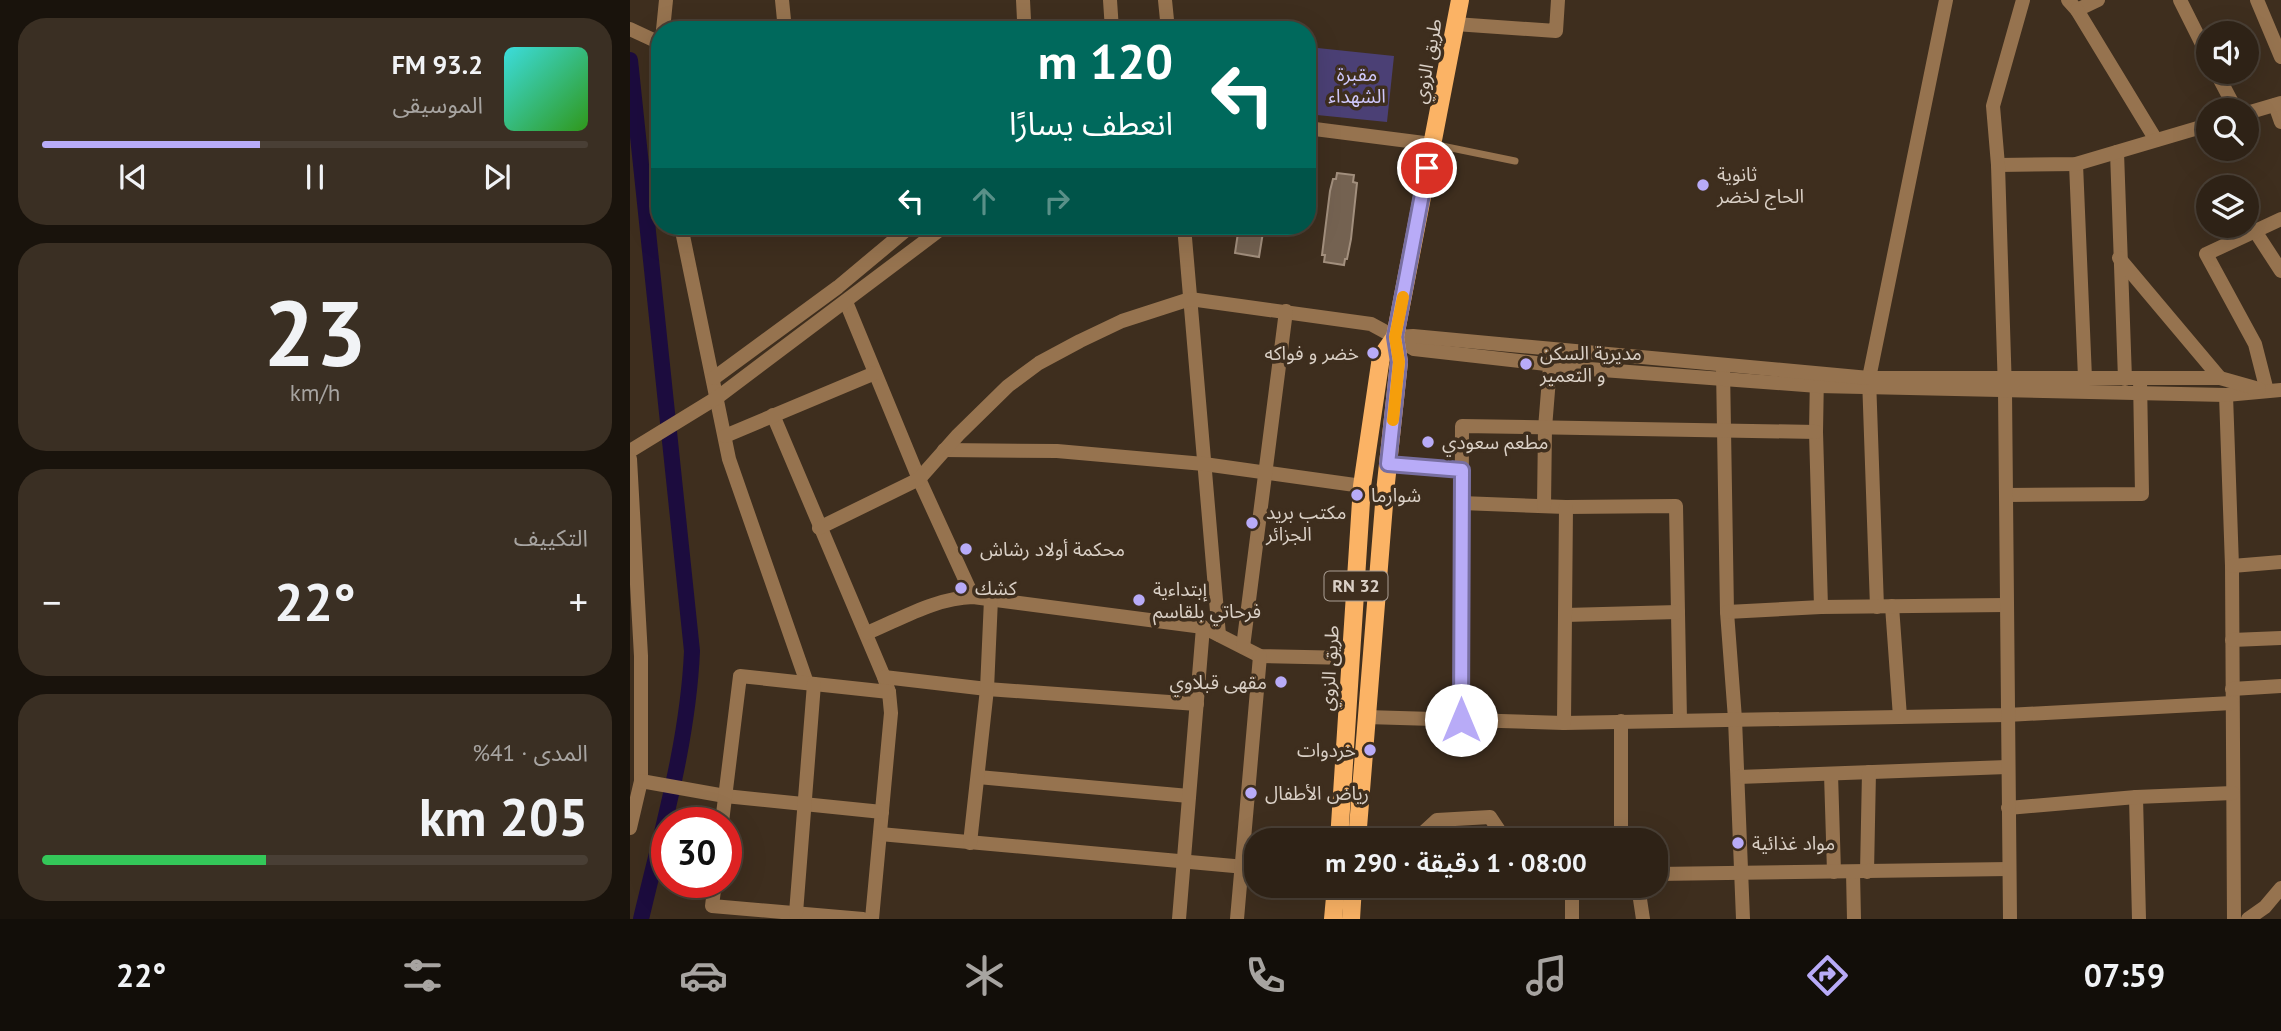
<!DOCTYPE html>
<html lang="ar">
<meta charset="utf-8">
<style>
:root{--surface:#2e2216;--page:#3a2f23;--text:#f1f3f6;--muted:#a7a4a1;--line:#493f35;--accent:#b8abf7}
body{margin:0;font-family:"PT Sans","Noto Sans Arabic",sans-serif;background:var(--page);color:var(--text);direction:rtl;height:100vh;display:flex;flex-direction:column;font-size:26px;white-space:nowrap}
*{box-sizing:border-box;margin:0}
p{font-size:23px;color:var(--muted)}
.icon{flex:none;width:38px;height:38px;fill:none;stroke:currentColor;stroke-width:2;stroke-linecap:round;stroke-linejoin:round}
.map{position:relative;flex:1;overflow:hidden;direction:ltr}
.panel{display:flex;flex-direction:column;gap:18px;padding:18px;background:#19130c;width:630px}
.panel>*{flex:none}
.top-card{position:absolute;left:21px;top:21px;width:665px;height:214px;border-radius:28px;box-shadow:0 7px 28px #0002,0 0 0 2px var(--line);direction:rtl;background:#00695c;color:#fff;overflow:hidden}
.controls{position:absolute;left:1566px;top:21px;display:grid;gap:14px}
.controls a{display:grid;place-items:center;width:63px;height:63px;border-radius:50%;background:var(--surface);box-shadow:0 7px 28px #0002,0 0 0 2px var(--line);font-size:35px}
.speed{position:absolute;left:21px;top:807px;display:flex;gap:14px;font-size:35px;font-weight:700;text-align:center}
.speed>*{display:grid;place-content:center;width:91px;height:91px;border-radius:50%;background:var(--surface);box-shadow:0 7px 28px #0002,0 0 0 2px var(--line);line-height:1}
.speed .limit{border:10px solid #d22;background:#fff;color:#111}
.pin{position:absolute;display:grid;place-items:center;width:60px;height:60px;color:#fff;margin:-30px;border:4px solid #fff;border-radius:50%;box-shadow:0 2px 7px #0007}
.me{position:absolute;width:77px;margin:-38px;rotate:0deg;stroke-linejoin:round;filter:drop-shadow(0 0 5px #0008)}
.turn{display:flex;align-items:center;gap:24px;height:147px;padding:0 28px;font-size:32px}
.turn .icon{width:91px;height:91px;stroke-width:2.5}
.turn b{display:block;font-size:49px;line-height:60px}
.lanes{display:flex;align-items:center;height:66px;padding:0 28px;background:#0003;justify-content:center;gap:35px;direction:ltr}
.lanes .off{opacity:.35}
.big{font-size:52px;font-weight:600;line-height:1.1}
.panel .card{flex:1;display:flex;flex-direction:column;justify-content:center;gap:10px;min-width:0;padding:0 24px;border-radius:28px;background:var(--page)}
.panel .dial{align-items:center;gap:0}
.dial b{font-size:91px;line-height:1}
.song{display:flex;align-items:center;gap:21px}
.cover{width:84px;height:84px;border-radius:10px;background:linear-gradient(135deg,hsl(180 70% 55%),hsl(110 70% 35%))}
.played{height:7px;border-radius:4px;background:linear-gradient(90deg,var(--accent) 40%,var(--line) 40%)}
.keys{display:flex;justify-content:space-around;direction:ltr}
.heat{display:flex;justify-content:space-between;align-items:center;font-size:38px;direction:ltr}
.charge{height:10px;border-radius:5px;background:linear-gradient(90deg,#34c759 41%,var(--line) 0)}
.trip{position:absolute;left:614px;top:828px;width:424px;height:70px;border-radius:28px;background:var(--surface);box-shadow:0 7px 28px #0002,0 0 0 2px var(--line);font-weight:600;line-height:70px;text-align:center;direction:rtl}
.dock{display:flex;height:112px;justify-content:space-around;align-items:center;background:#120e09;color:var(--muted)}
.dock .icon{width:49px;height:49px}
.dock .selected{color:var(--accent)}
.dock b{font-size:32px;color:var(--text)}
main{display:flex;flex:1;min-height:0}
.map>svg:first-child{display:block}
.green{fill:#4b4075}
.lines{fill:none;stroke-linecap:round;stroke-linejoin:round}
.canal{stroke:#1c0c3e;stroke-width:16}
.building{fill:#746251;stroke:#a28f7d;stroke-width:2}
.service{stroke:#96734f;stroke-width:7}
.minor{stroke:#96734f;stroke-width:14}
.tertiary{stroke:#96734f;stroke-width:14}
.primary{stroke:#fbb365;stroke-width:18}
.route-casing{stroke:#786fa1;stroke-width:18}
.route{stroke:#b8abf7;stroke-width:12}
.slow{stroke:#f59e0b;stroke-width:12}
.poi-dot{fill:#b8abf7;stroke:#3e2e1e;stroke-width:2.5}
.labels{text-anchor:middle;stroke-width:7;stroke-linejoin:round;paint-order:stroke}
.shield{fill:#3e2e1e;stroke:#ab9f94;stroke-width:2}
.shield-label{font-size:18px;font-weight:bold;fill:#dad0c6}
.street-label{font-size:19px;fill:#dad0c6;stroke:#3e2e1e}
.park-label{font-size:19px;fill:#cfc8fb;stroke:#3e2e1e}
.poi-label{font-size:19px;fill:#dad0c6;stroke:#3e2e1e;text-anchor:start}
</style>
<main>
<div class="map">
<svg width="1651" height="919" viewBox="0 0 1651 919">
<rect width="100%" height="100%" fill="#3e2e1e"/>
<path class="green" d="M678 47 764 56 757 122 677 114Z"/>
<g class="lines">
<path class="canal" d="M0 60 62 651C58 742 32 830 11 919"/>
</g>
<g class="building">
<path d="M707 173 724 175 723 182 727 183 721 239 717 259H715L714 265 694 262 695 255H692L700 191 703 179H706Z"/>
<path d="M609 226H634L629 257 605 253Z"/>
</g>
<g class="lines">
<path class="service" d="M802 144 885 161"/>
<g class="minor">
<path d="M152 0 155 30"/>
<path d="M393 0 394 20 398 30"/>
<path d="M480 0 482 30"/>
<path d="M535 0 538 30"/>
<path d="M1438 0 1447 10 1468 0"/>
<path d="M1550 0 1578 56"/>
<path d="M1627 0 1651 57"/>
<path d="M1447 10 1526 140"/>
<path d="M825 24 926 31 928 0"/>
<path d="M0 29 30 43"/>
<path d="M33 30 36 0"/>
<path d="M1586 72 1606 110"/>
<path d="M1645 105 1651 122"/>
<path d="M1617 113 1651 103"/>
<path d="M677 128 802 144"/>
<path d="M1487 152 1495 379"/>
<path d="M1446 164 1455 378"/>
<path d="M1368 165 1446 164 1578 125"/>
<path d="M51 226 99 459 177 683"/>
<path d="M554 226 589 635"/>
<path d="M1625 231 1651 271"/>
<path d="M1489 258 1590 378"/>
<path d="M216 302 289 479 343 597"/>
<path d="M1093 368 1097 612 1105 719 1113 919"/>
<path d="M1187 374 1186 432 1191 607"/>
<path d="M84 378 208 287 281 226"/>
<path d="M1637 391 1625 344 1576 254 1651 219"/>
<path d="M1596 395 1602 566 1604 919"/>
<path d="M143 415 254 677 259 692 261 713 242 919"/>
<path d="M95 436 245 373"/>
<path d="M314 450 427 451 574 464 732 486"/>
<path d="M0 451 88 397 315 226"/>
<path d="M0 459 11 656V781L0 828"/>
<path d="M758 464 832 470"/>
<path d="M1376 495 1512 494 1510 379"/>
<path d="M831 503 936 507 1046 506 1050 720"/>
<path d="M914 506 915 428 921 354"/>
<path d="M189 528 289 479 328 435 378 386 409 363 450 341 492 321 560 299 741 324 765 337"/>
<path d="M1602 566 1651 562"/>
<path d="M1262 606 1270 717"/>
<path d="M1247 607 1239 378 1316 0"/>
<path d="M1097 612 1191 607 1376 605"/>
<path d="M935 615 1048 612"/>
<path d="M237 633C271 619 305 598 343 597L573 627 630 656 721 658"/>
<path d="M1602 640 1651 638"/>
<path d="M613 647 656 311"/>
<path d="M254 677 357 689 567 704"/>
<path d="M1602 689 1651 686"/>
<path d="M736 717 934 723 1377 715 1602 703"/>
<path d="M831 720 832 426 1186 432"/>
<path d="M934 723 936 507"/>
<path d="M1201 774 1204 872"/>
<path d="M348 777 559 796"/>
<path d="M1108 777 1377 767"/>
<path d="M11 781 95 796 252 812"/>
<path d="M1506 797 1509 919"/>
<path d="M1378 808 1506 797 1603 793"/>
<path d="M92 822 110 676 259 692"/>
<path d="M250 834 626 868"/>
<path d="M793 840 794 832 807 820 860 817 870 832V840"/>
<path d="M991 840V721"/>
<path d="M340 843 357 689 361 599"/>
<path d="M1223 872 1224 919"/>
<path d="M1237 872 1239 772"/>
<path d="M1026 874 1379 869"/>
<path d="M85 882 82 906 233 919"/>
<path d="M1008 886 1013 919"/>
<path d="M166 913 184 684"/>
<path d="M549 919 573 627"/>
<path d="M607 919 630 656"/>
<path d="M942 919V886"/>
<path d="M1380 919 1375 391 1368 165 1363 106 1393 0"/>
<path d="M1618 919 1635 907 1651 888"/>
</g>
<g class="tertiary">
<path d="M765 337 784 349 959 369 1188 386 1596 395 1651 390"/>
<path d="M765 337 783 336 1239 378H1590L1629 389"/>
</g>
<g class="primary">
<path d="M709 840 732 486 751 357 765 337"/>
<path d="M727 840 755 492 769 362 765 337 830 0"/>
<path d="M703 919 706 886"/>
<path d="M721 919 723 886"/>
</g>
</g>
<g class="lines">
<g class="route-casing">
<path id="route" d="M797 168 765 337 769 362 758 464 832 470 831 720"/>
</g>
<use href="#route" class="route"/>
<path class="slow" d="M763 420 769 362 765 337 773 297"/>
</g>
<g class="poi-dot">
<circle cx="1073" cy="185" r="7"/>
<circle cx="743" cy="353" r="7"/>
<circle cx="896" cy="364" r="7"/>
<circle cx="798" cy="442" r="7"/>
<circle cx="727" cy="495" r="7"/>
<circle cx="622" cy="523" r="7"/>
<circle cx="336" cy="549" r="7"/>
<circle cx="331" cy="588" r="7"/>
<circle cx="509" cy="600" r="7"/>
<circle cx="651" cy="682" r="7"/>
<circle cx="740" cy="750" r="7"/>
<circle cx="621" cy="793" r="7"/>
<circle cx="1108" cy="843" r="7"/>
</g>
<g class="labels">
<rect class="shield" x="694.5" y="571.5" width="63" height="29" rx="5"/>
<g class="shield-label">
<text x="726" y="592">RN 32</text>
</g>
<g class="street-label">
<text transform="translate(797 61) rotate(-79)" y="7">طريق الزوي</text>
<text transform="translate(699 668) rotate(-86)" y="7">طريق الزوي</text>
</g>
<g class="park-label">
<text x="727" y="81">مقبرة<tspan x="727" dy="22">الشهداء</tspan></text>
</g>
<g class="poi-label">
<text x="1087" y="181">ثانوية<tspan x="1087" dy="22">الحاج لخضر</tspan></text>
<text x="729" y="360" text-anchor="end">خضر و فواكه</text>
<text x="910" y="360">مديرية السكن<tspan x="910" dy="22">و التعمير</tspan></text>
<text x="812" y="449">مطعم سعودي</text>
<text x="741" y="502">شوارما</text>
<text x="636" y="519">مكتب بريد<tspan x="636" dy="22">الجزائر</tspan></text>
<text x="350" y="556">محكمة أولاد رشاش</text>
<text x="345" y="595">كشك</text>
<text x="523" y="596">إبتداءية<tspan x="523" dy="22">فرحاتي بلقاسم</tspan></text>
<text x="637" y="689" text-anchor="end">مقهى قبلاوي</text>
<text x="726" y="757" text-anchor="end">خردوات</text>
<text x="635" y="800">رياض الأطفال</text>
<text x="1122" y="850">مواد غذائية</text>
</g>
</g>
</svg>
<div class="controls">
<a><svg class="icon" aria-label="sound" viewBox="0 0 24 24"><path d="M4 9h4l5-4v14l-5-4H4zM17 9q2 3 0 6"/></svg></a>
<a><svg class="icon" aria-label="search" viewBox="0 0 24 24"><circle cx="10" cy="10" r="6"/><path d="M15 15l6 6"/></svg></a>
<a><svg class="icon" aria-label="layers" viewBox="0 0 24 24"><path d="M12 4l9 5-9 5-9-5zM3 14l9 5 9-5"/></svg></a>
</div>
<div class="speed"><div class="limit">30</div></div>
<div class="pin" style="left:797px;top:168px;background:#d93025"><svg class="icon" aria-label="arrive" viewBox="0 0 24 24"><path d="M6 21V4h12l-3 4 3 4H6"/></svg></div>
<svg class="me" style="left:831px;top:720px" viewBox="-20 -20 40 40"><circle r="19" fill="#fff"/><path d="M0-13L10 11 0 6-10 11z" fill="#b8abf7"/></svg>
<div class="trip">08:00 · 1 دقيقة · 290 m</div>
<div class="top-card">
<div class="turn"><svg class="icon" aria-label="left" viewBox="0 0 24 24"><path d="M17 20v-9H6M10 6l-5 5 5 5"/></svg><div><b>120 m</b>انعطف يسارًا</div></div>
<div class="lanes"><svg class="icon" aria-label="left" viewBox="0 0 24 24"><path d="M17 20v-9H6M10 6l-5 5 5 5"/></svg><svg class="icon off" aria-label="ahead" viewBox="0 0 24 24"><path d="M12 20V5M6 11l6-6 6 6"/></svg><svg class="icon off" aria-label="right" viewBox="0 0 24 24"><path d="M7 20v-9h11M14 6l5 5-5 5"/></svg></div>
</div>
</div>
<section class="panel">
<div class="card">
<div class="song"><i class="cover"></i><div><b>93.2 FM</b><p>الموسيقى</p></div></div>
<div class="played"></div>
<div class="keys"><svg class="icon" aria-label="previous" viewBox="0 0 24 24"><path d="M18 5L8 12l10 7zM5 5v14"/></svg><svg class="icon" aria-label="pause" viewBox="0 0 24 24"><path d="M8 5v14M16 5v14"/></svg><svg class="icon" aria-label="next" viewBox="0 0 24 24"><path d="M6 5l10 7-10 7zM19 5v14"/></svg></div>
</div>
<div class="card dial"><b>23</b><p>km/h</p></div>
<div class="card"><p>التكييف</p>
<div class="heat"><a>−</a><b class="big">22°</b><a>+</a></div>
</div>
<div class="card"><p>المدى · 41%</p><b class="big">205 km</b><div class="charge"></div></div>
</section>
</main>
<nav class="dock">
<b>07:59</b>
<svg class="icon selected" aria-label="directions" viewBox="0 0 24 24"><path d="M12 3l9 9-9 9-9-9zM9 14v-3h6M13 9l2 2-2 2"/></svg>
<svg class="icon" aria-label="music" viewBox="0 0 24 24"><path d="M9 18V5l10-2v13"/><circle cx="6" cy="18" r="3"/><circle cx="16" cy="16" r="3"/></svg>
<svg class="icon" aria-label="phone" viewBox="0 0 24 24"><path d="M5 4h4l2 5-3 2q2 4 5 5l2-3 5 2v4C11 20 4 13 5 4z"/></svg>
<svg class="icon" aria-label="climate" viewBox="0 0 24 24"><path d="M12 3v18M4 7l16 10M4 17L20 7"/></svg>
<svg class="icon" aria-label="car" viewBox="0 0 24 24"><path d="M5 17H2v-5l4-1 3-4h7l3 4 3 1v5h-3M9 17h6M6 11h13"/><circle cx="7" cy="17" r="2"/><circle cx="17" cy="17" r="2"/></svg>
<svg class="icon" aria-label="filters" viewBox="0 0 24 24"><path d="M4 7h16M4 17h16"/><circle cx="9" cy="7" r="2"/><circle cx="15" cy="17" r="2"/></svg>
<b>22°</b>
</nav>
